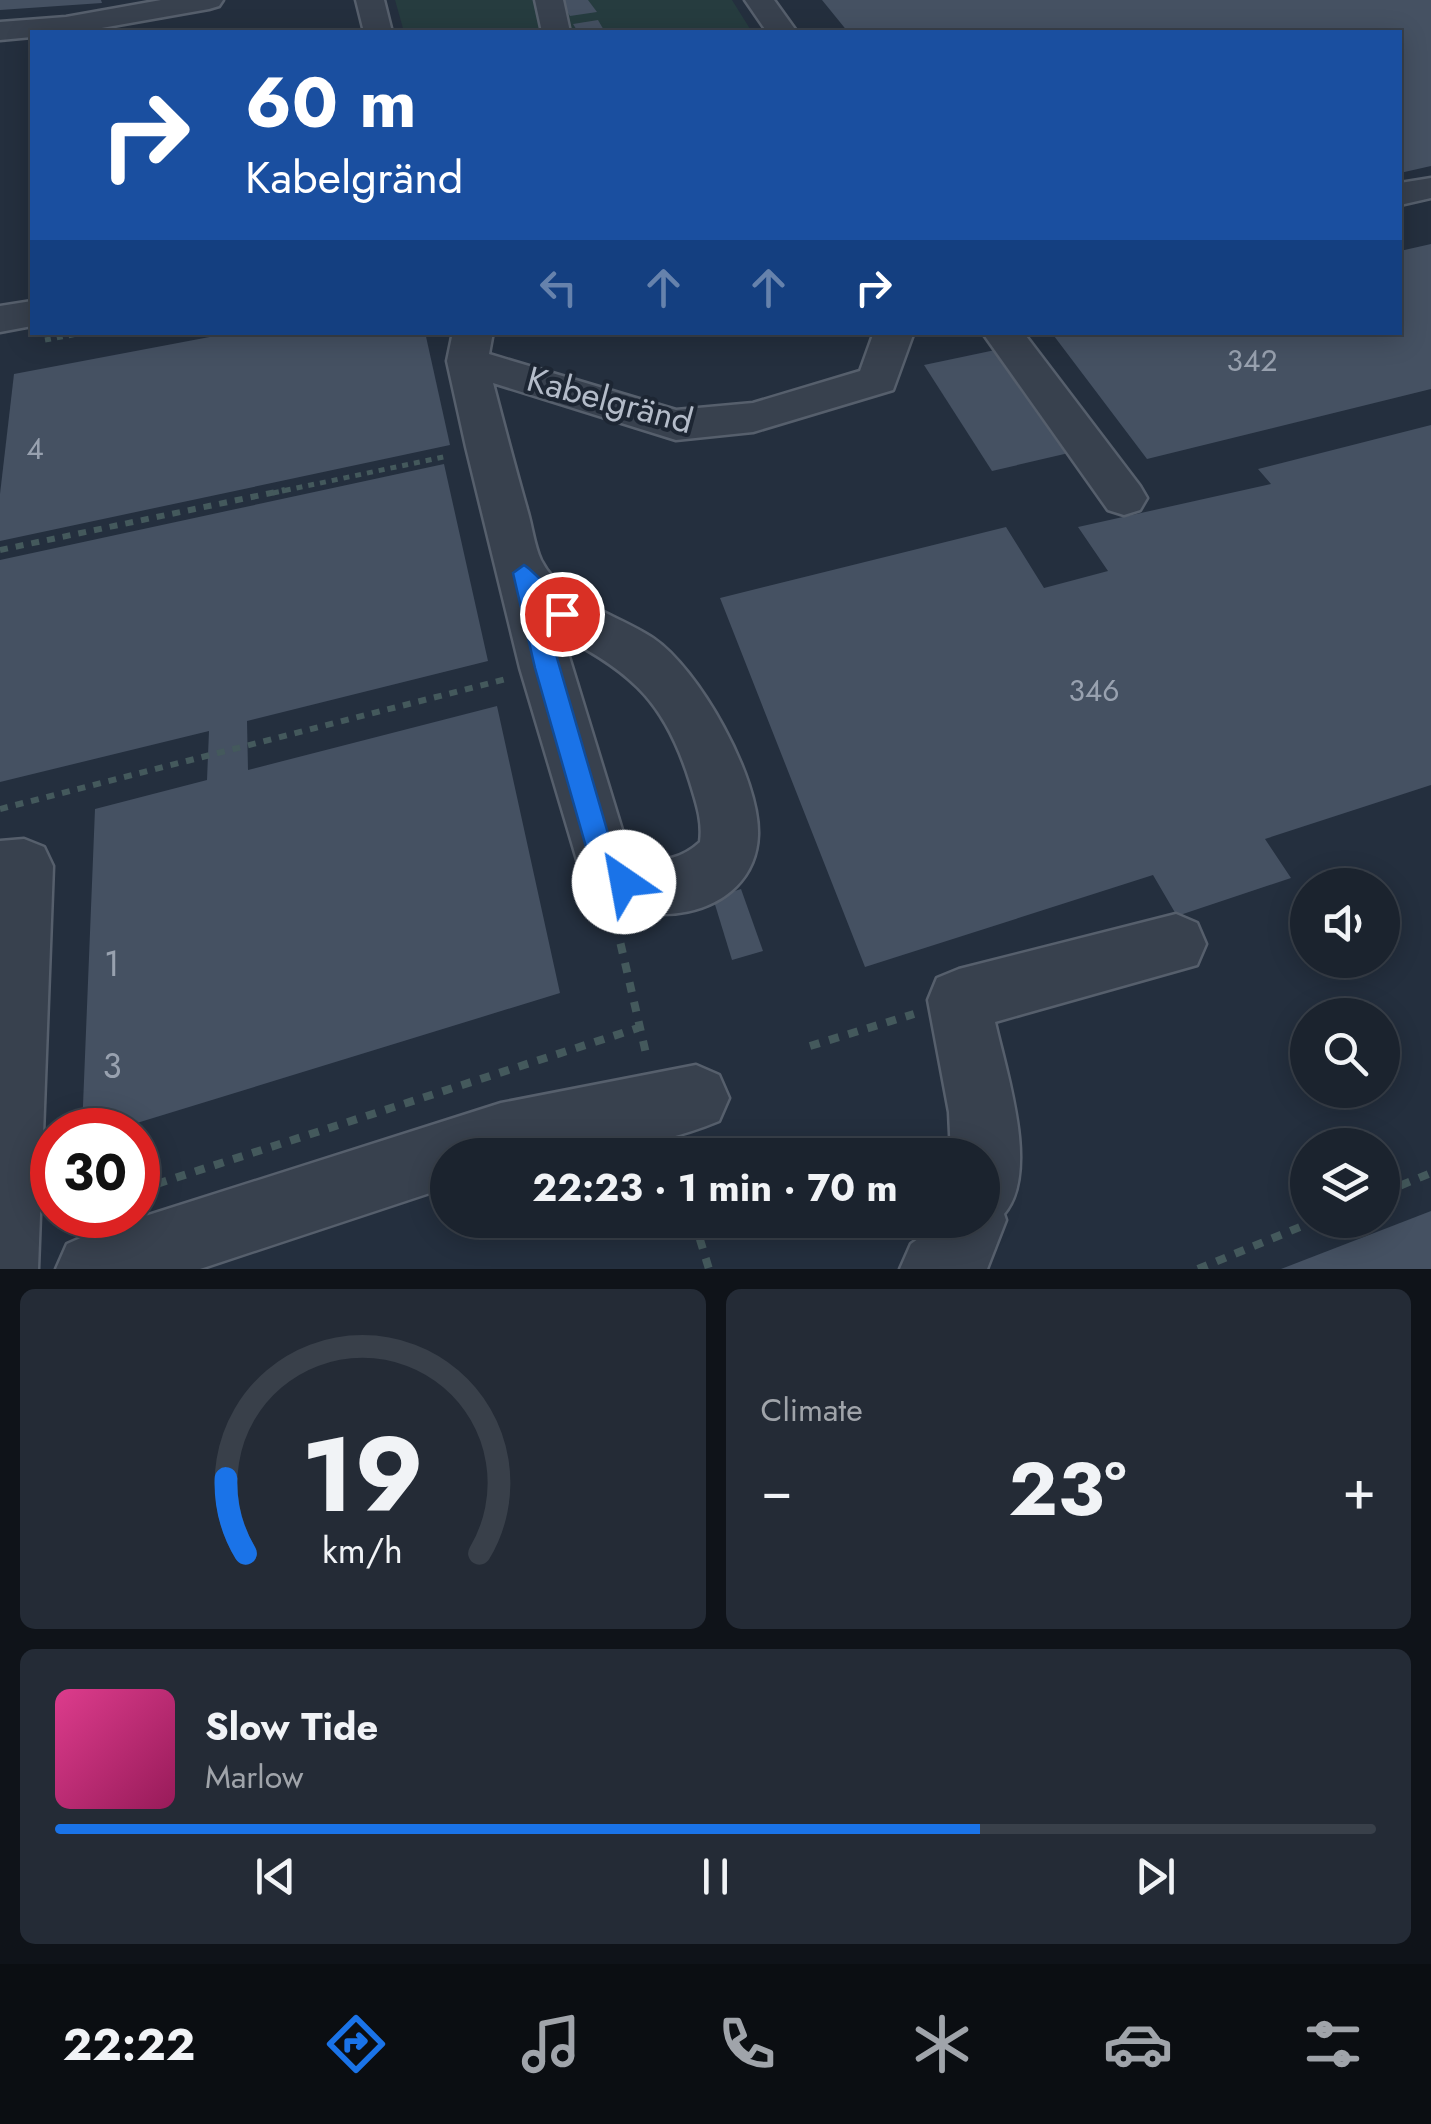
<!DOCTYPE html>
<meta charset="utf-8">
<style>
:root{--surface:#1b232e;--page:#242b36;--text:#f1f3f6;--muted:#a0a4aa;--line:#39404a;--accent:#1a73e8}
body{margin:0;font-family:Jost,sans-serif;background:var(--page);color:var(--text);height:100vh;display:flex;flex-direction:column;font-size:38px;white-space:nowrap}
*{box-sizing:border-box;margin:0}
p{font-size:32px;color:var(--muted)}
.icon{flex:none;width:55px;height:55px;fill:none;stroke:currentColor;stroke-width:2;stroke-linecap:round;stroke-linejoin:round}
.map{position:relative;height:1269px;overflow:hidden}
.details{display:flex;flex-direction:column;gap:20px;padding:20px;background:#0f1319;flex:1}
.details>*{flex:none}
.banner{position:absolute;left:30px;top:30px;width:1372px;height:305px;border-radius:0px;box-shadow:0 5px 25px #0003,0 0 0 2px var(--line);background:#1a4fa0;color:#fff;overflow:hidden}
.tools{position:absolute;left:1290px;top:868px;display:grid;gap:20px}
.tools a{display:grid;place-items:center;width:110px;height:110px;border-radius:50%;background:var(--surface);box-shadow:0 5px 25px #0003,0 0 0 2px var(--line);font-size:50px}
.speed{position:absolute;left:30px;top:1108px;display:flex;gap:20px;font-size:50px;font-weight:700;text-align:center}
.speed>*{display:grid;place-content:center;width:130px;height:130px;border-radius:50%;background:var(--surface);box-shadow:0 5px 25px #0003,0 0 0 2px var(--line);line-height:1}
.speed .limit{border:15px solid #d22;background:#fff;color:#111}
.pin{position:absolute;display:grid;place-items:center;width:85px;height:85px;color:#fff;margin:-42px;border:5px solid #fff;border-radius:50%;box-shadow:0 2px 10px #0007}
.me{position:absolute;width:110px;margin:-55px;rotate:327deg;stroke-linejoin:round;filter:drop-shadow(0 0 8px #0008)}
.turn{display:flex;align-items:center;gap:35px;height:210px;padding:0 50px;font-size:45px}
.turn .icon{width:130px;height:130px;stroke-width:2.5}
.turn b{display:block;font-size:70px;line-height:85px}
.lanes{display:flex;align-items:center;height:95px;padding:0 50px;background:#0003;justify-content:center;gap:50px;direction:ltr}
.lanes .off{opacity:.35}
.big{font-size:75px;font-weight:700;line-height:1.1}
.details .card{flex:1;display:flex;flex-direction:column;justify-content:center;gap:15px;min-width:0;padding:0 35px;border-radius:15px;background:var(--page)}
.details .dial{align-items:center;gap:0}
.dial svg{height:260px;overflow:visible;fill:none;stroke:var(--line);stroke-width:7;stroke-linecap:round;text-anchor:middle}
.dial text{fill:var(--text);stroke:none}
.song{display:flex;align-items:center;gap:30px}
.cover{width:120px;height:120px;border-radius:15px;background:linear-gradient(135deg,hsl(330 70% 55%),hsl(330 70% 35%))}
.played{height:10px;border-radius:5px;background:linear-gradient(90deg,var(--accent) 70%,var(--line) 70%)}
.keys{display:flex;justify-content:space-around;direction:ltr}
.heat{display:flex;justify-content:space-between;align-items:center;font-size:55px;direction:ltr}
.details .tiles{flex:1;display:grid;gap:20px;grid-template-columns:1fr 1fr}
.card:last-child{grid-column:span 2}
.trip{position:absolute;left:430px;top:1138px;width:570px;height:100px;border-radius:50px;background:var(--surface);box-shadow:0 5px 25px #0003,0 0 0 2px var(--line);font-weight:700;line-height:100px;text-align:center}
.menu{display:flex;height:160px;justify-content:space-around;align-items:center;background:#0b0e12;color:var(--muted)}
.menu .icon{width:70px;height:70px}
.menu .current{color:var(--accent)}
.menu b{font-size:45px;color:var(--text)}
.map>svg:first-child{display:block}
.green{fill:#263c3f}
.building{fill:#455162}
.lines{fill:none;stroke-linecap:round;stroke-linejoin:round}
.minor-casing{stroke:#565f6c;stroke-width:5}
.path-far2{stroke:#44595c;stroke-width:5;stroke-dasharray:6 6;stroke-linecap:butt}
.path-far1{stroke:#44595c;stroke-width:6;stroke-dasharray:8 8;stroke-linecap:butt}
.path{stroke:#44595c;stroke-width:8;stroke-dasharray:10 10;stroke-linecap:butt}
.minor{fill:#38414e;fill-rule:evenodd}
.route{fill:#1a73e8;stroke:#114b97;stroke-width:2.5}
.labels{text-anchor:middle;stroke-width:8;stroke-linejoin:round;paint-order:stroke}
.number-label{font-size:30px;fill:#98a1af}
.street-label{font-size:35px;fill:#b4bcc9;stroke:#1d2633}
.near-number-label{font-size:35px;fill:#98a1af}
</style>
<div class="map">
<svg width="1431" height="1269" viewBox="0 0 1431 1269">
<rect width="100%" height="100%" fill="#242f3e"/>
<path class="green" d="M395 0H732L752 32H404Z"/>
<g class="building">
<path d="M0 0H101L102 3 0 10Z"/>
<path d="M560 0H588L597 12 570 16Z"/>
<path d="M822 0H1431V166L1400 173V32H848Z"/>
<path d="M598 20 605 32H578L573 24Z"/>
<path d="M1431 244V389L1147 459 1051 332H1400V251Z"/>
<path d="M236 332H425L450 445 0 541V494L14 374Z"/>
<path d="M1000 349 1073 452 992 471 924 365Z"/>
<path d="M1431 425V785L1265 839 1291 878 1177 916 1153 875 865 967 720 598 1006 527 1044 588 1108 571 1078 527 1271 484 1258 469Z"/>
<path d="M444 464 488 661 247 721 248 770 497 706 560 993 114 1130H82L95 809 207 780 209 731 0 782V560Z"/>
<path d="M741 889 763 951 732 960 713 898Z"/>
<path d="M1431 1211V1269H1281Z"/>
</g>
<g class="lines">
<g class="minor-casing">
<g id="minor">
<path d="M161 0H223L219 6 209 9 79 32H32V37L0 40V22L66 17Z"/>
<path d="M356 0H384L392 32H364Z"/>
<path d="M535 0H563L570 32H542Z"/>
<path d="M745 0H774L797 32H767Z"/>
<path d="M1431 178V198L1400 205V183Z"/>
<path d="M32 301V326L0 332V306Z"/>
<path d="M453 332H493L489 354 676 410 753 403 860 371 874 332H914L893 390 753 432 676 440 493 383C504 425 515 467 527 509 532 525 534 545 541 560 562 602 617 614 653 638 699 669 760 778 758 835 755 921 632 938 583 880L520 668 466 447 447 361ZM563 637C634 673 666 705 690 782 696 802 703 821 700 842 681 859 665 861 641 859L627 846Z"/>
<path d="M982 332H1023L1140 486 1147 498 1140 510 1124 515 1108 510Z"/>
<path d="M24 839 44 847 53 866 38 1269H0V841Z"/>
<path d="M1176 914 1197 923 1206 944 1197 965 995 1022C1006 1072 1040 1172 1004 1214L1006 1220 987 1269H900L911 1244 933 1228 936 1220H982V1155H951L949 1112 928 1000 937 978 959 969Z"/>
<path d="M696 1065 719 1075 729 1098 719 1121C633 1157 539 1155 448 1155V1187L200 1269H56L67 1244 92 1233 501 1103Z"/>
</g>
</g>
<g class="path-far2">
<path d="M45 340 89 332"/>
<path d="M273 493 448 456"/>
</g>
<g class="path-far1">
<path d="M0 550 285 490"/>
<path d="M0 809 506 679"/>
</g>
<g class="path">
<path d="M616 924 647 1058"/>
<path d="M810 1046 914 1014"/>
<path d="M138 1190 638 1028"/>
<path d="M1382 1193 1431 1173"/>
<path d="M694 1220 709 1269"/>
<path d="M1198 1269 1317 1220"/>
</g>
<use href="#minor" class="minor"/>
</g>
<path class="route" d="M524 565C529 567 570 608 573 614L562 623 544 613 614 854 637 882 633 891 624 895 614 891 590 861 535 668 513 573Z"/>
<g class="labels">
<g class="number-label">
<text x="1252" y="371">342</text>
<text x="35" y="459">4</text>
<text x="1094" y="701">346</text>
</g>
<g class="street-label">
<text transform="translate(610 400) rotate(15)" y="12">Kabelgränd</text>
</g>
<g class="near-number-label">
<text x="112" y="976">1</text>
<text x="112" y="1078">3</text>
</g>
</g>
</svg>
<div class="tools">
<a><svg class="icon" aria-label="sound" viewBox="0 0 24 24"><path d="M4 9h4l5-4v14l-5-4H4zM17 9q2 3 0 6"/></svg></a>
<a><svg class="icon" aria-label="search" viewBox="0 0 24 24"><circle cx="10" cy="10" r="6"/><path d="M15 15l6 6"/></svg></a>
<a><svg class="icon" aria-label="layers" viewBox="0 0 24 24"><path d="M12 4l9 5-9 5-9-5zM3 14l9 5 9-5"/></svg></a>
</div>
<div class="speed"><div class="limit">30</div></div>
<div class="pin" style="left:562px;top:614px;background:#d93025"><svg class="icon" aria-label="arrive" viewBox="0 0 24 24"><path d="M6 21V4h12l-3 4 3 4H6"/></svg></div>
<svg class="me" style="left:624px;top:882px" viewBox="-20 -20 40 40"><circle r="19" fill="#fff"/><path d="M0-13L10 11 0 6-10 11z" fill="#1a73e8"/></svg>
<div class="trip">22:23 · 1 min · 70 m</div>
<div class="banner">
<div class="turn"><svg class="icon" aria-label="right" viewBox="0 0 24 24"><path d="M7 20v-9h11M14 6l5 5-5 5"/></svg><div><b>60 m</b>Kabelgränd</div></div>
<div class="lanes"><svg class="icon off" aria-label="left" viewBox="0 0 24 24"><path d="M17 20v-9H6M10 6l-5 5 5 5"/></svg><svg class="icon off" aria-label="ahead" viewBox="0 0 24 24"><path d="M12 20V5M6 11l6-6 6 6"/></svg><svg class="icon off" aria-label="ahead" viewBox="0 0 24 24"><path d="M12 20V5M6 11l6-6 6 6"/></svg><svg class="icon" aria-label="right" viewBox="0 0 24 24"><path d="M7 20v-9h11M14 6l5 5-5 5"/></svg></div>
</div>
</div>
<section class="details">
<div class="tiles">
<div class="card dial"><svg viewBox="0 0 100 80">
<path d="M14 69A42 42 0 1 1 86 69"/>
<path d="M14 69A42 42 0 0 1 8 46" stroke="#1a73e8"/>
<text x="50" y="56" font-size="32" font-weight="700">19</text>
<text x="50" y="72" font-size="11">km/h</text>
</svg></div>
<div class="card"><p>Climate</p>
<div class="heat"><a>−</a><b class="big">23°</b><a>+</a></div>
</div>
<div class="card">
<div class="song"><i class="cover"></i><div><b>Slow Tide</b><p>Marlow</p></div></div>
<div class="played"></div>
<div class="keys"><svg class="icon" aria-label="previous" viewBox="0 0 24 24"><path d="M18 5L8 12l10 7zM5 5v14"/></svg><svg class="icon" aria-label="pause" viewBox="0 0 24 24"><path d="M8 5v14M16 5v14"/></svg><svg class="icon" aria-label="next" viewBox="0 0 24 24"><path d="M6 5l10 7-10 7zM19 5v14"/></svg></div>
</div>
</div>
</section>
<nav class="menu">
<b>22:22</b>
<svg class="icon current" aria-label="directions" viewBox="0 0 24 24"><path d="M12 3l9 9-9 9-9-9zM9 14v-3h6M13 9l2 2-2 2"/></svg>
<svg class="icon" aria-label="music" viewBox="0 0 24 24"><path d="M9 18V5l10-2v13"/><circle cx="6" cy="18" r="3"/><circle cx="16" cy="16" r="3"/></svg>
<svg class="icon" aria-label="phone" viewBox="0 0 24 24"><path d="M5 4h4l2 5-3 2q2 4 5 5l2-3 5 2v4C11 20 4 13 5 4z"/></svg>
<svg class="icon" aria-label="climate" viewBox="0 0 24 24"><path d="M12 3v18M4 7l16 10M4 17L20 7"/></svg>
<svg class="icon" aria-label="car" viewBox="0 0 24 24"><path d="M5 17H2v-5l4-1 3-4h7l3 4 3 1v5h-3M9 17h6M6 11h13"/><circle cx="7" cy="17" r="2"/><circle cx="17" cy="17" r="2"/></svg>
<svg class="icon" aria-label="filters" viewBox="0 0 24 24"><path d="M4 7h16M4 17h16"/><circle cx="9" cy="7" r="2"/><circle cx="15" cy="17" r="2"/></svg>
</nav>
